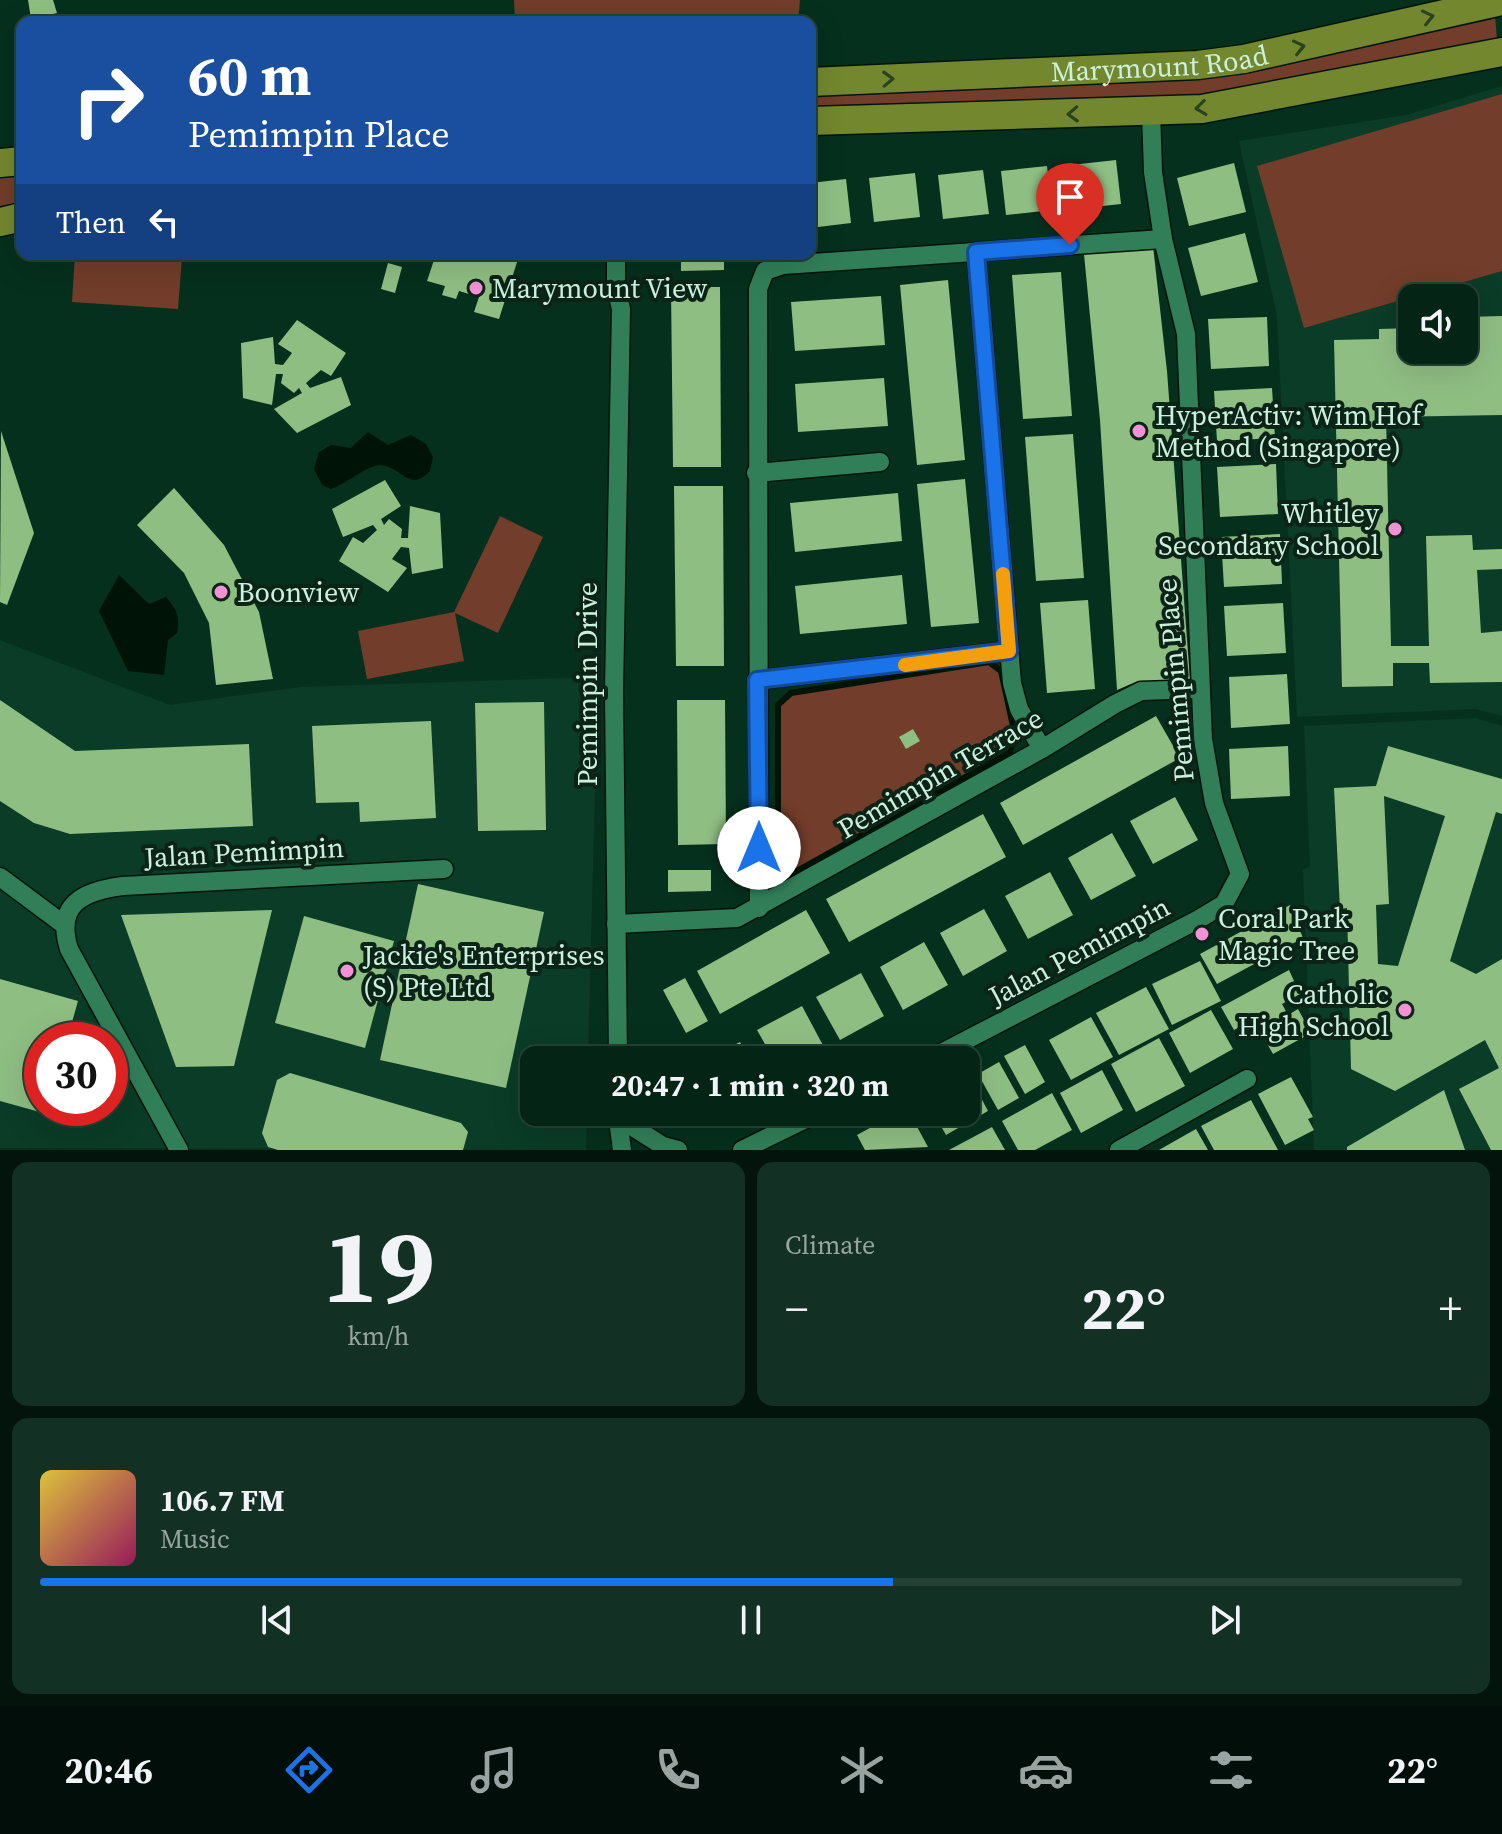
<!DOCTYPE html>
<meta charset="utf-8">
<style>
:root{--surface:#042416;--page:#123023;--text:#f1f3f6;--muted:#97a4a1;--line:#254135;--accent:#1a73e8}
body{margin:0;font-family:"Source Serif 4",serif;background:var(--page);color:var(--text);height:100vh;display:flex;flex-direction:column;font-size:30px;white-space:nowrap}
*{box-sizing:border-box;margin:0}
p{font-size:26px;color:var(--muted)}
.icon{flex:none;width:44px;height:44px;fill:none;stroke:currentColor;stroke-width:2;stroke-linecap:round;stroke-linejoin:round}
.map{position:relative;height:1150px;overflow:hidden}
.panel{display:flex;flex-direction:column;gap:12px;padding:12px;background:#02140c;flex:1}
.panel>*{flex:none}
.guide{position:absolute;left:16px;top:16px;width:800px;height:244px;border-radius:16px;box-shadow:0 8px 32px #0002,0 0 0 2px var(--line);background:#1a4fa0;color:#fff;overflow:hidden}
.tools{position:absolute;left:1398px;top:284px;display:grid;gap:16px}
.tools a{display:grid;place-items:center;width:80px;height:80px;border-radius:16px;background:var(--surface);box-shadow:0 8px 32px #0002,0 0 0 2px var(--line);font-size:40px}
.speed{position:absolute;left:24px;top:1022px;display:flex;gap:16px;font-size:40px;font-weight:700;text-align:center}
.speed>*{display:grid;place-content:center;width:104px;height:104px;border-radius:50%;background:var(--surface);box-shadow:0 8px 32px #0002,0 0 0 2px var(--line);line-height:1}
.speed .limit{border:12px solid #d22;background:#fff;color:#111}
.pin{position:absolute;display:grid;place-items:center;width:68px;height:68px;color:#fff;margin:-82px -34px;border-radius:50% 50% 50% 0;rotate:-45deg;box-shadow:0 0 8px #0007}
.pin .icon{rotate:45deg}
.me{position:absolute;width:88px;margin:-44px;rotate:0deg;stroke-linejoin:round;filter:drop-shadow(0 0 6px #0008)}
.turn{display:flex;align-items:center;gap:28px;height:168px;padding:0 40px;font-size:36px}
.turn .icon{width:104px;height:104px;stroke-width:2.5}
.turn b{display:block;font-size:56px;line-height:68px}
.then{display:flex;align-items:center;height:76px;padding:0 40px;background:#0003;gap:16px;font-size:30px}
.big{font-size:60px;font-weight:700;line-height:1.1}
.panel .card{flex:1;display:flex;flex-direction:column;justify-content:center;gap:12px;min-width:0;padding:0 28px;border-radius:16px;background:var(--page)}
.panel .dial{align-items:center;gap:0}
.dial b{font-size:104px;line-height:1}
.song{display:flex;align-items:center;gap:24px}
.cover{width:96px;height:96px;border-radius:12px;background:linear-gradient(135deg,hsl(50 70% 55%),hsl(330 70% 35%))}
.played{height:8px;border-radius:4px;background:linear-gradient(90deg,var(--accent) 60%,var(--line) 60%)}
.keys{display:flex;justify-content:space-around;direction:ltr}
.heat{display:flex;justify-content:space-between;align-items:center;font-size:44px;direction:ltr}
.panel .tiles{flex:1;display:grid;gap:12px;grid-template-columns:1fr 1fr}
.card:last-child{grid-column:span 2}
.trip{position:absolute;left:520px;top:1046px;width:460px;height:80px;border-radius:16px;background:var(--surface);box-shadow:0 8px 32px #0002,0 0 0 2px var(--line);font-weight:700;line-height:80px;text-align:center}
.tab-bar{display:flex;height:128px;justify-content:space-around;align-items:center;background:#020e09;color:var(--muted)}
.tab-bar .icon{width:56px;height:56px}
.tab-bar .current{color:var(--accent)}
.tab-bar b{font-size:36px;color:var(--text)}
.map>svg:first-child{display:block}
.built{fill:#0a3c27;fill-rule:evenodd}
.green{fill:#723d2a}
.water{fill:#001307}
.lines{fill:none;stroke-linecap:round;stroke-linejoin:round}
.stream{stroke:#001307;stroke-width:6}
.building{fill:#8fbe83;fill-rule:evenodd}
.minor-casing{stroke:#00150a;stroke-width:21}
.primary-casing{stroke:#00150a;stroke-width:31}
.minor{stroke:#317f59;stroke-width:18}
.primary{stroke:#73872f;stroke-width:28}
.oneway{stroke:#2a421e}
.route-casing{stroke:#114b97;stroke-width:20}
.route{stroke:#1a73e8;stroke-width:14}
.slow{stroke:#f59e0b;stroke-width:14}
.poi-dot{fill:#f391d5;stroke:#0b2417;stroke-width:3}
.labels{text-anchor:middle;stroke-width:8;stroke-linejoin:round;paint-order:stroke}
.street-label{font-size:28px;fill:#cbf0db;stroke:#0b2417}
.poi-label{font-size:28px;fill:#cbf0db;stroke:#0b2417;text-anchor:start}
</style>
<div class="map">
<svg width="1502" height="1150" viewBox="0 0 1502 1150">
<rect width="100%" height="100%" fill="#05301d"/>
<g class="built">
<path d="M1502 86V716L1476 709 1297 717 1277 316 1239 141 1406 115ZM1412 298H1464V350H1412Z"/>
<path d="M0 640 170 705 300 687 598 677 588 1060H534V1112H587L586 1150 0 1148ZM42 1040H110V1108H42Z"/>
<path d="M1475 718 1502 726V1150H1314L1303 870 1310 866 1304 726Z"/>
</g>
<g class="green">
<path d="M514 0H800L798 22H515Z"/>
<path d="M1494 2 1498 53 1251 100 810 121V82L1198 65Z"/>
<path d="M1502 94V271L1304 328 1257 166Z"/>
<path d="M22 161V233L0 230V163Z"/>
<path d="M75 254 182 257 178 309 72 302Z"/>
<path d="M500 516 543 537 498 633 455 613 464 661 367 679 358 631 454 612Z"/>
<path d="M989 662 1001 671 1015 735 1010 752 786 877 778 871V705L791 693Z"/>
</g>
<g class="water">
<path d="M368 432 388 445 411 435 426 444 433 457 430 471C409 493 402 467 381 465 369 464 344 485 331 489L322 485 314 469 319 452 331 445 351 448Z"/>
<path d="M119 575 149 604 166 597C177 610 180 616 177 633L168 640 164 675 128 671 99 611Z"/>
</g>
<g class="lines">
<path class="stream" d="M989 662 1001 671 1015 735 1010 752 786 877 778 871V705L791 693Z"/>
</g>
<g class="building">
<path d="M28 0H53L57 13 31 19Z"/>
<path d="M1116 160 1121 204 1075 209 1071 165Z"/>
<path d="M1234 163 1246 212 1189 226 1177 178Z"/>
<path d="M1047 166 1052 210 1006 215 1001 171Z"/>
<path d="M983 170 989 214 943 219 938 175Z"/>
<path d="M915 173 920 217 874 222 869 178Z"/>
<path d="M846 179 851 223 810 228V183Z"/>
<path d="M1245 233 1258 282 1201 296 1188 248Z"/>
<path d="M1153 246 1167 371 1190 680 1131 684 1117 690 1100 420 1084 254Z"/>
<path d="M436 254H507L518 259 499 319 474 312 479 297 459 291 456 299 442 295 445 286 427 281Z"/>
<path d="M681 254H724V270L681 271Z"/>
<path d="M388 263 402 267 395 293 381 289Z"/>
<path d="M1061 272 1072 416 1023 419 1012 275Z"/>
<path d="M948 280 965 460 917 465 900 285Z"/>
<path d="M671 287H720L721 467H673Z"/>
<path d="M881 296 885 345 795 351 791 302Z"/>
<path d="M1502 316V415L1386 417 1391 646H1429L1426 536 1472 535 1473 550 1502 549V569L1477 570 1481 633 1502 631V682L1430 683 1429 663H1393V686L1342 687 1334 340 1379 339V329L1412 328V350H1464V317Z"/>
<path d="M1267 317 1269 366 1211 369 1208 319Z"/>
<path d="M297 320 346 353 331 376 321 370 306 383 310 388 341 377 351 405 297 433 274 409 302 393 299 388 294 393 281 383 283 374H276L272 405 243 398 241 343 273 337 275 364 283 365 292 353 278 344Z"/>
<path d="M884 378 888 426 798 432 795 384Z"/>
<path d="M1272 388 1275 438 1217 441 1214 391Z"/>
<path d="M1 431 34 533 7 605 0 602Z"/>
<path d="M1073 434 1084 578 1036 581 1025 437Z"/>
<path d="M1276 464 1278 514 1220 517 1217 467Z"/>
<path d="M965 479 979 623 931 627 917 484Z"/>
<path d="M385 480 401 506 381 519 384 525 389 519 402 529 401 538H408L410 506 440 513 443 568 412 574 409 548 401 547 392 559 407 568 388 592 339 561 353 537 363 543 377 530 373 525 343 537 332 509Z"/>
<path d="M674 486H723L724 666H676Z"/>
<path d="M174 488 224 545 259 612 273 679 216 685 209 623 184 573 137 525Z"/>
<path d="M898 493 902 541 795 552 790 503Z"/>
<path d="M1280 534 1282 584 1224 587 1221 537Z"/>
<path d="M902 575 907 624 800 634 795 586Z"/>
<path d="M1088 600 1095 689 1047 693 1040 603Z"/>
<path d="M1283 603 1286 653 1227 656 1224 606Z"/>
<path d="M1287 674 1290 724 1231 728 1229 677Z"/>
<path d="M0 700 75 751 249 744 253 826 70 834 34 823 0 801Z"/>
<path d="M677 700H725L726 844 678 845Z"/>
<path d="M544 702 546 830 478 831 475 703Z"/>
<path d="M1156 716 1180 758 1023 845 1000 803Z"/>
<path d="M431 721 436 818 360 822 359 802 316 803 312 726Z"/>
<path d="M913 729 920 741 906 749 899 737Z"/>
<path d="M1288 746 1290 796 1231 799 1229 749Z"/>
<path d="M1388 746 1502 779V814L1496 812 1450 961 1476 974 1502 959V1150H1491L1459 1089 1499 1068 1485 1040 1395 1091 1351 1069 1347 908 1340 909 1334 788 1376 786ZM1384 796 1445 816 1398 966 1378 964 1376 905 1389 904Z"/>
<path d="M1175 797 1198 840 1153 864 1130 821Z"/>
<path d="M983 814 1006 857 849 942 826 899Z"/>
<path d="M1112 833 1136 876 1091 900 1068 858Z"/>
<path d="M668 870H711V891L668 892Z"/>
<path d="M1050 872 1073 915 1028 939 1005 896Z"/>
<path d="M418 884 544 912 506 1088 380 1060Z"/>
<path d="M1290 905 1303 938 1217 984 1200 954Z"/>
<path d="M984 909 1007 951 963 976 940 933Z"/>
<path d="M272 910 234 1066 176 1067 121 915Z"/>
<path d="M806 910 830 953 720 1014 697 971Z"/>
<path d="M304 916 394 941 365 1048 275 1023Z"/>
<path d="M924 942 948 985 903 1010 880 967Z"/>
<path d="M1200 961 1221 1001 1172 1025 1152 984Z"/>
<path d="M1289 970 1300 994 1282 1004 1288 1015 1298 1009 1311 1033 1273 1054 1259 1030 1267 1026 1261 1015 1234 1030 1221 1007Z"/>
<path d="M861 973 884 1016 840 1040 816 997Z"/>
<path d="M685 978 708 1021 686 1033 663 990Z"/>
<path d="M0 979 78 1001 67 1040H42V1108H48L47 1114 0 1101Z"/>
<path d="M1146 987 1169 1029 1119 1055 1096 1013Z"/>
<path d="M802 1006 825 1049 805 1060H774L757 1030Z"/>
<path d="M1211 1010 1233 1049 1190 1073 1169 1033Z"/>
<path d="M1091 1017 1113 1057 1071 1080 1049 1040Z"/>
<path d="M1159 1038 1185 1086 1136 1112 1111 1064Z"/>
<path d="M740 1042 749 1060H707L717 1054Z"/>
<path d="M1025 1045 1045 1082 1025 1094 1004 1056Z"/>
<path d="M999 1062 1019 1098 998 1110 978 1074Z"/>
<path d="M1102 1070 1123 1110 1081 1133 1060 1093Z"/>
<path d="M290 1073 461 1123 468 1132 463 1150H278L268 1147 262 1133 277 1080Z"/>
<path d="M969 1075 988 1111 946 1135 933 1112H966Z"/>
<path d="M1291 1077 1313 1117 1308 1119 1314 1130 1285 1145 1258 1094Z"/>
<path d="M1444 1090 1465 1150H1347V1147Z"/>
<path d="M1052 1093 1072 1130 1035 1150H1018L1002 1121Z"/>
<path d="M1251 1100 1278 1150H1214L1201 1126Z"/>
<path d="M899 1112H909L928 1147 865 1150 857 1135Z"/>
<path d="M992 1127 1005 1150H949Z"/>
<path d="M1196 1129 1208 1150H1159L1173 1142Z"/>
</g>
<g class="lines">
<g class="minor-casing">
<g id="minor">
<path d="M976 252 1012 683 1019 709 1042 749"/>
<path d="M616 254V288L621 309 614 692 618 1060"/>
<path d="M756 473 880 462"/>
<path d="M757 680 1009 651"/>
<path d="M0 877 63 924"/>
<path d="M759 908 758 289 765 271 783 265 1163 239"/>
<path d="M616 924 737 918 1042 749 1115 704 1141 691 1198 689"/>
<path d="M928 1060 1199 919 1224 904 1240 874 1214 803 1203 739 1186 334 1163 239 1153 172 1151 112"/>
<path d="M617 1112 622 1150"/>
<path d="M617 1117 663 1146 678 1150"/>
<path d="M179 1150 69 949C55 904 83 891 123 886L444 869"/>
<path d="M742 1150 820 1112"/>
<path d="M1119 1150 1247 1079"/>
</g>
</g>
<g class="primary-casing">
<g id="primary">
<path id="s1" d="M810 82 1198 65 1244 59 1502 1"/>
<path d="M810 121 1202 109 1502 52"/>
<path d="M0 163 22 161"/>
<path d="M0 222 22 217"/>
</g>
</g>
<use href="#minor" class="minor"/>
<use href="#primary" class="primary"/>
</g>
<defs><path id="oneway-chevron" d="M-2-3.5L2.5 0L-2 3.5" fill="none" stroke-width="1.6" stroke-linecap="round" stroke-linejoin="round" transform="scale(2)"/></defs>
<g class="oneway">
<use href="#oneway-chevron" transform="translate(1428 17) rotate(-13)"/>
<use href="#oneway-chevron" transform="translate(1299 47) rotate(-13)"/>
<use href="#oneway-chevron" transform="translate(888 79) rotate(-2)"/>
<use href="#oneway-chevron" transform="translate(1201 108) rotate(173)"/>
<use href="#oneway-chevron" transform="translate(1073 114) rotate(178)"/>
</g>
<g class="lines">
<g class="route-casing">
<path id="route" d="M759 848 757 680 1009 651 976 252 1070 245"/>
</g>
<use href="#route" class="route"/>
<path class="slow" d="M905 665 1009 651 1003 574"/>
</g>
<g class="poi-dot">
<circle cx="476" cy="288" r="8"/>
<circle cx="1139" cy="431" r="8"/>
<circle cx="1395" cy="529" r="8"/>
<circle cx="221" cy="592" r="8"/>
<circle cx="1202" cy="934" r="8"/>
<circle cx="347" cy="971" r="8"/>
<circle cx="1405" cy="1010" r="8"/>
</g>
<g class="labels">
<g class="street-label">
<text dy="10" stroke="none"><textPath href="#s1" startOffset="350">Marymount Road</textPath></text>
<text transform="translate(1175 680) rotate(-95)" y="10">Pemimpin Place</text>
<text transform="translate(587 684) rotate(-90)" y="10">Pemimpin Drive</text>
<text transform="translate(940 773) rotate(-30)" y="10">Pemimpin Terrace</text>
<text transform="translate(244 852) rotate(-3)" y="10">Jalan Pemimpin</text>
<text transform="translate(1079 951) rotate(-28)" y="10">Jalan Pemimpin</text>
</g>
<g class="poi-label">
<text x="492" y="298">Marymount View</text>
<text x="1155" y="425">HyperActiv: Wim Hof<tspan x="1155" dy="32">Method (Singapore)</tspan></text>
<text x="1379" y="523" text-anchor="end">Whitley<tspan x="1379" dy="32">Secondary School</tspan></text>
<text x="237" y="602">Boonview</text>
<text x="1218" y="928">Coral Park<tspan x="1218" dy="32">Magic Tree</tspan></text>
<text x="363" y="965">Jackie's Enterprises<tspan x="363" dy="32">(S) Pte Ltd</tspan></text>
<text x="1389" y="1004" text-anchor="end">Catholic<tspan x="1389" dy="32">High School</tspan></text>
</g>
</g>
</svg>
<div class="tools">
<a><svg class="icon" aria-label="sound" viewBox="0 0 24 24"><path d="M4 9h4l5-4v14l-5-4H4zM17 9q2 3 0 6"/></svg></a>
</div>
<div class="speed"><div class="limit">30</div></div>
<div class="pin" style="left:1070px;top:245px;background:#d93025"><svg class="icon" aria-label="arrive" viewBox="0 0 24 24"><path d="M6 21V4h12l-3 4 3 4H6"/></svg></div>
<svg class="me" style="left:759px;top:848px" viewBox="-20 -20 40 40"><circle r="19" fill="#fff"/><path d="M0-13L10 11 0 6-10 11z" fill="#1a73e8"/></svg>
<div class="trip">20:47 · 1 min · 320 m</div>
<div class="guide">
<div class="turn"><svg class="icon" aria-label="right" viewBox="0 0 24 24"><path d="M7 20v-9h11M14 6l5 5-5 5"/></svg><div><b>60 m</b>Pemimpin Place</div></div>
<div class="then">Then<svg class="icon" aria-label="left" viewBox="0 0 24 24"><path d="M17 20v-9H6M10 6l-5 5 5 5"/></svg></div>
</div>
</div>
<section class="panel">
<div class="tiles">
<div class="card dial"><b>19</b><p>km/h</p></div>
<div class="card"><p>Climate</p>
<div class="heat"><a>−</a><b class="big">22°</b><a>+</a></div>
</div>
<div class="card">
<div class="song"><i class="cover"></i><div><b>106.7 FM</b><p>Music</p></div></div>
<div class="played"></div>
<div class="keys"><svg class="icon" aria-label="previous" viewBox="0 0 24 24"><path d="M18 5L8 12l10 7zM5 5v14"/></svg><svg class="icon" aria-label="pause" viewBox="0 0 24 24"><path d="M8 5v14M16 5v14"/></svg><svg class="icon" aria-label="next" viewBox="0 0 24 24"><path d="M6 5l10 7-10 7zM19 5v14"/></svg></div>
</div>
</div>
</section>
<nav class="tab-bar">
<b>20:46</b>
<svg class="icon current" aria-label="directions" viewBox="0 0 24 24"><path d="M12 3l9 9-9 9-9-9zM9 14v-3h6M13 9l2 2-2 2"/></svg>
<svg class="icon" aria-label="music" viewBox="0 0 24 24"><path d="M9 18V5l10-2v13"/><circle cx="6" cy="18" r="3"/><circle cx="16" cy="16" r="3"/></svg>
<svg class="icon" aria-label="phone" viewBox="0 0 24 24"><path d="M5 4h4l2 5-3 2q2 4 5 5l2-3 5 2v4C11 20 4 13 5 4z"/></svg>
<svg class="icon" aria-label="climate" viewBox="0 0 24 24"><path d="M12 3v18M4 7l16 10M4 17L20 7"/></svg>
<svg class="icon" aria-label="car" viewBox="0 0 24 24"><path d="M5 17H2v-5l4-1 3-4h7l3 4 3 1v5h-3M9 17h6M6 11h13"/><circle cx="7" cy="17" r="2"/><circle cx="17" cy="17" r="2"/></svg>
<svg class="icon" aria-label="filters" viewBox="0 0 24 24"><path d="M4 7h16M4 17h16"/><circle cx="9" cy="7" r="2"/><circle cx="15" cy="17" r="2"/></svg>
<b>22°</b>
</nav>
